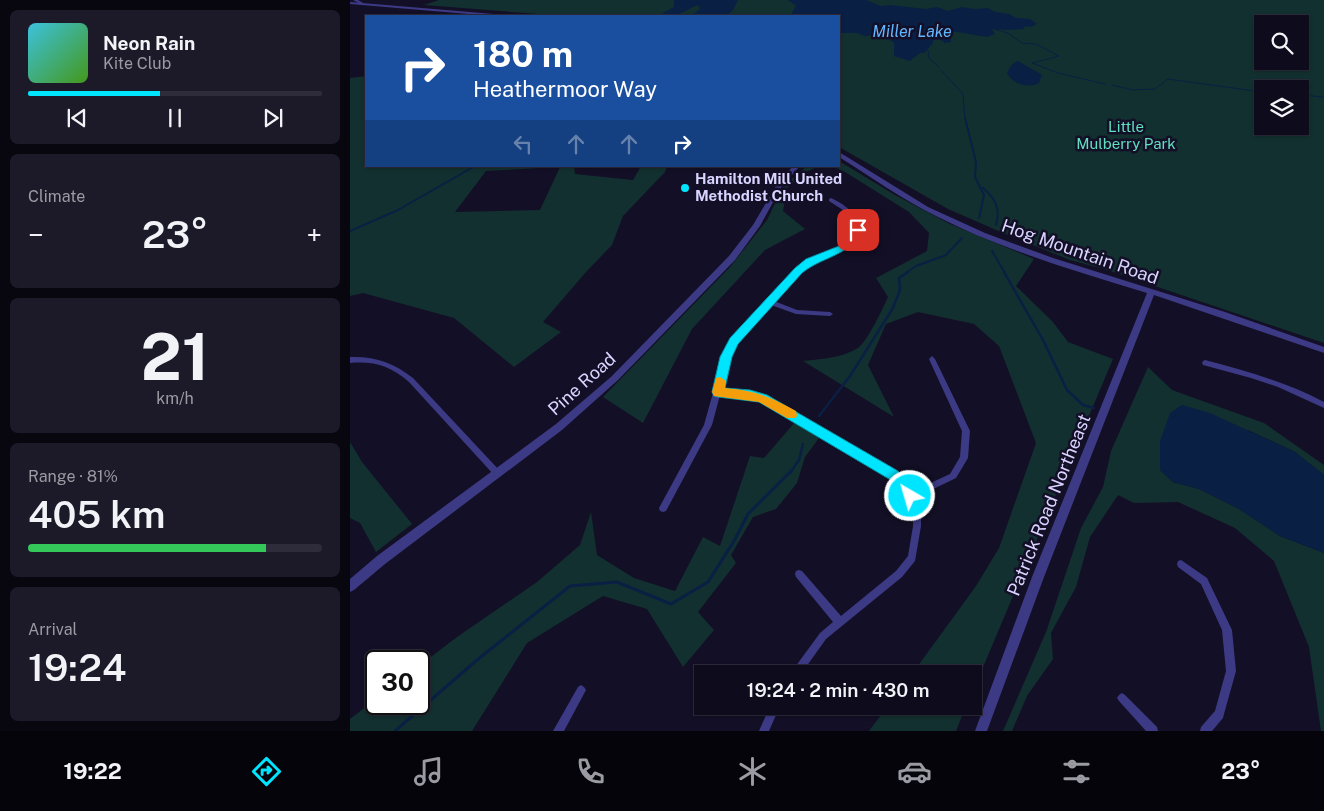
<!DOCTYPE html>
<meta charset="utf-8">
<style>
:root{--surface:#0e0b1c;--page:#1c1929;--text:#f1f3f6;--muted:#9b9ba3;--line:#2e2b3b;--accent:#00e5ff}
body{margin:0;font-family:"Public Sans",sans-serif;background:var(--page);color:var(--text);height:100vh;display:flex;flex-direction:column;font-size:19px;white-space:nowrap}
*{box-sizing:border-box;margin:0}
p{font-size:16px;color:var(--muted)}
.icon{flex:none;width:28px;height:28px;fill:none;stroke:currentColor;stroke-width:2;stroke-linecap:round;stroke-linejoin:round}
.map{position:relative;flex:1;overflow:hidden}
.details{display:flex;flex-direction:column;gap:10px;padding:10px;background:#08060f;width:350px}
.details>*{flex:none}
.top-card{position:absolute;left:15px;top:15px;width:475px;height:152px;border-radius:0px;box-shadow:0 1px 4px #0004,0 0 0 1px var(--line);background:#1a4fa0;color:#fff;overflow:hidden}
.controls{position:absolute;left:904px;top:15px;display:grid;gap:10px}
.controls a{display:grid;place-items:center;width:55px;height:55px;border-radius:0px;background:var(--surface);box-shadow:0 1px 4px #0004,0 0 0 1px var(--line);font-size:25px}
.speed{position:absolute;left:15px;top:650px;display:flex;gap:10px;font-size:25px;font-weight:700;text-align:center}
.speed>*{display:grid;place-content:center;width:65px;height:65px;border-radius:50%;background:var(--surface);box-shadow:0 1px 4px #0004,0 0 0 1px var(--line);line-height:1}
.speed .limit{border:2px solid #111;border-radius:8px;background:#fff;color:#111}
.pin{position:absolute;display:grid;place-items:center;width:42px;height:42px;color:#fff;margin:-21px;border-radius:10px;box-shadow:0 2px 8px #0006}
.me{position:absolute;width:55px;margin:-28px;rotate:322deg;stroke-linejoin:round;filter:drop-shadow(0 0 4px #0008)}
.turn{display:flex;align-items:center;gap:18px;height:105px;padding:0 25px;font-size:22px}
.turn .icon{width:65px;height:65px;stroke-width:2.5}
.turn b{display:block;font-size:35px;line-height:42px}
.lanes{display:flex;align-items:center;height:48px;padding:0 25px;background:#0003;justify-content:center;gap:25px;direction:ltr}
.lanes .off{opacity:.35}
.big{font-size:38px;font-weight:600;line-height:1.1}
.details .card{flex:1;display:flex;flex-direction:column;justify-content:center;gap:8px;min-width:0;padding:0 18px;border-radius:8px;background:var(--page)}
.details .dial{align-items:center;gap:0}
.dial b{font-size:65px;line-height:1}
.song{display:flex;align-items:center;gap:15px}
.cover{width:60px;height:60px;border-radius:8px;background:linear-gradient(135deg,hsl(190 70% 55%),hsl(100 70% 35%))}
.played{height:5px;border-radius:2px;background:linear-gradient(90deg,var(--accent) 45%,var(--line) 45%)}
.keys{display:flex;justify-content:space-around;direction:ltr}
.heat{display:flex;justify-content:space-between;align-items:center;font-size:28px;direction:ltr}
.charge{height:8px;border-radius:4px;background:linear-gradient(90deg,#34c759 81%,var(--line) 0)}
.trip{position:absolute;left:344px;top:665px;width:288px;height:50px;border-radius:0px;background:var(--surface);box-shadow:0 1px 4px #0004,0 0 0 1px var(--line);font-weight:600;line-height:50px;text-align:center}
.dock{display:flex;height:80px;justify-content:space-around;align-items:center;background:#06040b;color:var(--muted)}
.dock .icon{width:35px;height:35px}
.dock .on{color:var(--accent)}
.dock b{font-size:22px;color:var(--text)}
main{display:flex;flex:1;min-height:0}
.map>svg:first-child{display:block}
.green{fill:#12302f;fill-rule:evenodd}
.water{fill:#0a1f44}
.lines{fill:none;stroke-linecap:round;stroke-linejoin:round}
.stream-far3{stroke:#0a1f44;stroke-width:1}
.stream-far2{stroke:#0a1f44;stroke-width:2}
.stream-far1{stroke:#0a1f44;stroke-width:2.5}
.stream{stroke:#0a1f44;stroke-width:3}
.minor{fill:#3d3a85;fill-rule:evenodd}
.tertiary{fill:#3d3a85;fill-rule:evenodd}
.route{fill:#00e5ff;stroke:#0095a6}
.slow{fill:#f59e0b}
.poi-dot{fill:#00e5ff;stroke:#130f26;stroke-width:2}
.labels{text-anchor:middle;stroke-width:5;stroke-linejoin:round;paint-order:stroke}
.far-park-label{font-size:15px;fill:#5fe0c0;stroke:#130f26}
.far-poi-label{font-size:15px;font-weight:bold;fill:#d9d4ff;stroke:#130f26;text-anchor:start}
.far-water-label{font-size:16px;font-style:italic;fill:#62b6ff;stroke:#130f26}
.street-label{font-size:18px;fill:#d9d4ff;stroke:#130f26}
</style>
<main>
<section class="details">
<div class="card">
<div class="song"><i class="cover"></i><div><b>Neon Rain</b><p>Kite Club</p></div></div>
<div class="played"></div>
<div class="keys"><svg class="icon" aria-label="previous" viewBox="0 0 24 24"><path d="M18 5L8 12l10 7zM5 5v14"/></svg><svg class="icon" aria-label="pause" viewBox="0 0 24 24"><path d="M8 5v14M16 5v14"/></svg><svg class="icon" aria-label="next" viewBox="0 0 24 24"><path d="M6 5l10 7-10 7zM19 5v14"/></svg></div>
</div>
<div class="card"><p>Climate</p>
<div class="heat"><a>−</a><b class="big">23°</b><a>+</a></div>
</div>
<div class="card dial"><b>21</b><p>km/h</p></div>
<div class="card"><p>Range · 81%</p><b class="big">405 km</b><div class="charge"></div></div>
<div class="card"><p>Arrival</p><b class="big">19:24</b></div>
</section>
<div class="map">
<svg width="974" height="731" viewBox="0 0 974 731">
<rect width="100%" height="100%" fill="#130f26"/>
<g class="green">
<path d="M89 0H974V343L757 270 720 260 653 233 598 209 489 147V16H195L188 14 74 5ZM912 24H950V61H912ZM912 89H950V126H912Z"/>
<path d="M16 76V166H224L225 174 283 180 291 166H317L315 172 273 216 262 245 236 272 193 322 211 332 164 367 104 318 13 293 0 296V78ZM210 167 190 210 105 212 136 171Z"/>
<path d="M489 161 545 195 600 224 684 259 666 286 703 322 718 342 763 359 623 691 622 674H562L626 586 649 548 686 443 649 346 624 324 568 312 536 324 518 365 544 417 453 361C471 359 492 358 508 348 517 342 533 308 538 297L526 278 577 251 579 233 559 212 495 172 482 166H489Z"/>
<path d="M457 166H469L456 172 437 188 433 211 455 229 415 250 342 329 293 423 253 397 380 267 417 220 434 185Z"/>
<path d="M798 367 822 390 914 423 974 465V475L945 452 898 430 810 441V470L823 482 849 489 889 509 930 536 974 553V731H971L959 647 924 561 885 528 828 502 784 503 768 495 740 537 726 587 701 633 703 659 677 696 662 731H653L696 632 731 528 753 487 761 451Z"/>
<path d="M445 422 469 438 455 457 447 483 426 509 403 517 381 555 386 563 348 612 364 630 333 667 297 609 253 596 177 643 122 731H0V719L26 699V704H69V666L107 637 187 582 230 545 241 512 247 555 284 578 325 591 353 537 370 546 400 456 414 458Z"/>
<path d="M0 442 12 462 62 524 26 552 10 523 0 518Z"/>
<path d="M538 706H616L606 731H519Z"/>
</g>
<g class="water">
<path d="M324 0H388L383 10 377 16H342V15L350 9 348 5C335 10 329 18 311 14L324 7Z"/>
<path d="M438 0H516L531 6 540 5 576 9 587 7 598 11 612 7 625 9 638 8 645 12 659 14 666 18 680 19 687 24 681 27 675 26 674 29 659 30 642 29 645 34 637 37 601 31V42L595 43 591 40H583V43L574 53H570L560 61 544 56V43L532 34 515 36 506 33H489V16H440L446 6Z"/>
<path d="M668 61 692 75 689 83C677 89 663 84 657 73 660 67 662 63 668 61Z"/>
<path d="M832 405 860 413 945 452 974 475V553L930 536 889 509 849 489 823 482 810 470V441L820 413Z"/>
</g>
<g class="lines">
<g class="stream-far3">
<path d="M645 29 658 33 672 43 686 44 709 56 682 63 708 73 755 84"/>
<path d="M574 49 579 52 578 57 589 67"/>
<path d="M591 70 613 94 615 119"/>
<path d="M762 85 783 90 805 89 818 79 912 92"/>
<path d="M950 95 974 97"/>
</g>
<g class="stream-far2">
<path d="M615 118 626 162 625 177 634 195 629 218"/>
<path d="M633 188C645 198 651 209 646 225"/>
<path d="M0 231 48 210 125 166"/>
<path d="M642 251 655 273"/>
<path d="M556 273 566 266 596 255 612 238"/>
</g>
<g class="stream-far1">
<path d="M654 272 693 340 717 390 733 405 744 408"/>
<path d="M469 416 500 376 543 308 550 290 549 278 558 272"/>
<path d="M440 473 449 460 453 444"/>
</g>
<path class="stream" d="M45 731 127 660 220 586 267 582 321 604 358 582 384 541 398 514 441 471"/>
<g class="minor">
<path d="M3 0H8L15 4 12 5Z"/>
<path d="M481 198C492 203 502 210 508 220 524 244 472 256 460 265 446 275 435 289 424 301L447 310 480 312 483 314 480 316 446 314 421 305 387 342 379 357 371 389 400 392 416 397 547 473 561 492 600 474 610 457 612 431 579 359 582 356 585 359 620 431 618 458 606 478 565 498 571 515V526L565 561 552 577 476 639 451 674H440L470 633 483 622 446 577 445 574 446 571 449 570 452 571 491 616 546 571 558 556 563 526V515L557 498 541 477 411 401 400 398 370 395 362 425 316 511 313 512 310 511 309 508 354 425 373 357 382 339 446 270 459 260 486 248 495 243 502 237 505 231 504 223 496 212 479 201V199Z"/>
<path d="M0 357C25 356 44 363 63 378L150 471 151 473 150 475 147 476 144 475 59 382C40 366 25 361 0 363Z"/>
<path d="M855 360C896 371 936 382 974 402V408L928 387 901 378 853 365 852 363 853 361Z"/>
<path d="M831 560 857 578 882 630 886 671 874 714 873 718 862 731H850L851 727 865 711 876 671 872 630 851 584 828 567 827 564 828 561Z"/>
<path d="M231 685 234 687 236 690 214 731H203L228 687Z"/>
<path d="M772 693 775 695 807 727 808 731H796L769 701 767 698 769 695Z"/>
<path d="M420 706H430L419 731H409Z"/>
</g>
<g class="tertiary">
<path d="M0 2 156 15 158 16H142L0 4Z"/>
<path d="M489 152 578 207 635 233 703 258 875 312 974 347V353L804 295 694 577 637 731H625L682 577 797 293C726 271 652 250 586 216 552 199 521 177 489 157Z"/>
<path d="M443 166H450L432 186 410 226 385 260 268 380 212 430 35 564 4 590 0 592V579L27 556 206 424 262 376 379 256 403 225 427 184Z"/>
</g>
</g>
<path class="route" d="M508 227 513 230C500 256 473 256 452 273L388 344 382 357 375 388 400 390 417 395 548 471 567 496 565 501 560 502 556 501 539 479 409 402 368 397 364 396 362 392 370 357 380 338 445 268 456 259 489 246 499 238 505 228Z"/>
<path class="slow" d="M370 377 376 381 375 388C407 391 418 396 446 411L447 415 446 418H437L409 402 364 396 362 392 366 378Z"/>
<circle class="poi-dot" cx="335" cy="188" r="5"/>
<g class="labels">
<g class="far-park-label">
<text x="776" y="132">Little<tspan x="776" dy="17">Mulberry Park</tspan></text>
</g>
<g class="far-poi-label">
<text x="345" y="184">Hamilton Mill United<tspan x="345" dy="17">Methodist Church</tspan></text>
</g>
<g class="far-water-label">
<text x="562" y="37">Miller Lake</text>
</g>
<g class="street-label">
<text transform="translate(730 252) rotate(19)" y="6">Hog Mountain Road</text>
<text transform="translate(232 384) rotate(-42)" y="6">Pine Road</text>
<text transform="translate(699 505) rotate(-68)" y="6">Patrick Road Northeast</text>
</g>
</g>
</svg>
<div class="controls">
<a><svg class="icon" aria-label="search" viewBox="0 0 24 24"><circle cx="10" cy="10" r="6"/><path d="M15 15l6 6"/></svg></a>
<a><svg class="icon" aria-label="layers" viewBox="0 0 24 24"><path d="M12 4l9 5-9 5-9-5zM3 14l9 5 9-5"/></svg></a>
</div>
<div class="speed"><div class="limit">30</div></div>
<div class="pin" style="left:508px;top:230px;background:#d93025"><svg class="icon" aria-label="arrive" viewBox="0 0 24 24"><path d="M6 21V4h12l-3 4 3 4H6"/></svg></div>
<svg class="me" style="left:560px;top:496px" viewBox="-20 -20 40 40"><circle r="17" fill="#00e5ff" stroke="#fff" stroke-width="3"/><path d="M0-11L8 9 0 5-8 9z" fill="#fff"/></svg>
<div class="trip">19:24 · 2 min · 430 m</div>
<div class="top-card">
<div class="turn"><svg class="icon" aria-label="right" viewBox="0 0 24 24"><path d="M7 20v-9h11M14 6l5 5-5 5"/></svg><div><b>180 m</b>Heathermoor Way</div></div>
<div class="lanes"><svg class="icon off" aria-label="left" viewBox="0 0 24 24"><path d="M17 20v-9H6M10 6l-5 5 5 5"/></svg><svg class="icon off" aria-label="ahead" viewBox="0 0 24 24"><path d="M12 20V5M6 11l6-6 6 6"/></svg><svg class="icon off" aria-label="ahead" viewBox="0 0 24 24"><path d="M12 20V5M6 11l6-6 6 6"/></svg><svg class="icon" aria-label="right" viewBox="0 0 24 24"><path d="M7 20v-9h11M14 6l5 5-5 5"/></svg></div>
</div>
</div>
</main>
<nav class="dock">
<b>19:22</b>
<svg class="icon on" aria-label="directions" viewBox="0 0 24 24"><path d="M12 3l9 9-9 9-9-9zM9 14v-3h6M13 9l2 2-2 2"/></svg>
<svg class="icon" aria-label="music" viewBox="0 0 24 24"><path d="M9 18V5l10-2v13"/><circle cx="6" cy="18" r="3"/><circle cx="16" cy="16" r="3"/></svg>
<svg class="icon" aria-label="phone" viewBox="0 0 24 24"><path d="M5 4h4l2 5-3 2q2 4 5 5l2-3 5 2v4C11 20 4 13 5 4z"/></svg>
<svg class="icon" aria-label="climate" viewBox="0 0 24 24"><path d="M12 3v18M4 7l16 10M4 17L20 7"/></svg>
<svg class="icon" aria-label="car" viewBox="0 0 24 24"><path d="M5 17H2v-5l4-1 3-4h7l3 4 3 1v5h-3M9 17h6M6 11h13"/><circle cx="7" cy="17" r="2"/><circle cx="17" cy="17" r="2"/></svg>
<svg class="icon" aria-label="filters" viewBox="0 0 24 24"><path d="M4 7h16M4 17h16"/><circle cx="9" cy="7" r="2"/><circle cx="15" cy="17" r="2"/></svg>
<b>23°</b>
</nav>
